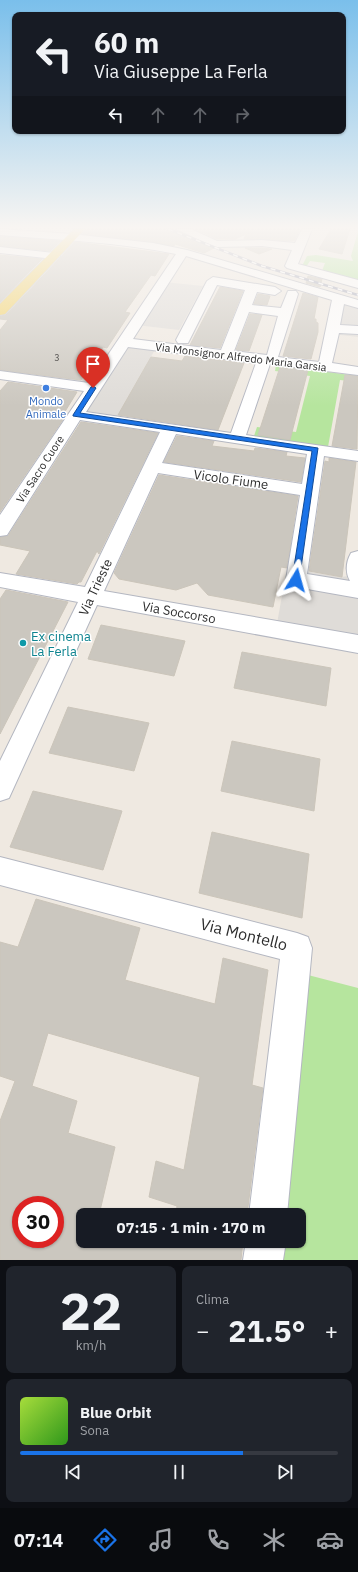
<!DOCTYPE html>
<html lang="it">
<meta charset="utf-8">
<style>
:root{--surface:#171b24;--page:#20242c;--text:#f1f3f6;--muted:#9ea1a6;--line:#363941;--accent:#1a73e8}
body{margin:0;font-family:"IBM Plex Sans",sans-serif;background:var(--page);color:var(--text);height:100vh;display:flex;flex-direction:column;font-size:15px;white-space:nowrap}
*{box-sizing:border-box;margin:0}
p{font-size:13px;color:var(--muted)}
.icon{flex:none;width:22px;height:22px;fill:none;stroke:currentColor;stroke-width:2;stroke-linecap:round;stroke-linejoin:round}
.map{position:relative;height:1260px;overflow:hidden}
.drawer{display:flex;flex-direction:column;gap:6px;padding:6px;background:#0d0f14;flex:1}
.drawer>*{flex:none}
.guide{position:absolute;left:12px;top:12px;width:334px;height:122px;border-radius:8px;box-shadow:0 1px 3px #0004;background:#171b24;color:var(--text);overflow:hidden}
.speed{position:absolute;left:12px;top:1196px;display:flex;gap:8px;font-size:20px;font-weight:700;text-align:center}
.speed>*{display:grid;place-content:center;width:52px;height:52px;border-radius:50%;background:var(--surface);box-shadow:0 1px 3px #0004;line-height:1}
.speed .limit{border:6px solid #d22;background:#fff;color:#111}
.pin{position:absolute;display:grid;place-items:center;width:34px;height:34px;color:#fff;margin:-41px -17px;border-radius:50% 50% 50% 0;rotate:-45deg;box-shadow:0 0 4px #0007}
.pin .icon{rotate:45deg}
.me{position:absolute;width:44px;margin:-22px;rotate:8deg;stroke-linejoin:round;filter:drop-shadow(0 0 3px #0008)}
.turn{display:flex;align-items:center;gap:14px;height:84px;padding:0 16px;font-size:18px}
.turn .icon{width:52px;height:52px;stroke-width:2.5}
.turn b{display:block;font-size:28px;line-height:34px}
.lanes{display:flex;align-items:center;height:38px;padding:0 16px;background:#0003;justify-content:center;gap:20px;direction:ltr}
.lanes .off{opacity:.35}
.big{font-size:30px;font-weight:700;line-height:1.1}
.drawer .card{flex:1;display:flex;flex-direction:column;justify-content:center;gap:6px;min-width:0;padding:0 14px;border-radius:8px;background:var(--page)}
.drawer .dial{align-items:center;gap:0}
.dial b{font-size:52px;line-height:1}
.song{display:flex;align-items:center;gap:12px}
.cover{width:48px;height:48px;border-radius:6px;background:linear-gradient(135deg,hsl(80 70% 55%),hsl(110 70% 35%))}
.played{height:4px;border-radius:2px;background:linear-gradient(90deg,var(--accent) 70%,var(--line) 70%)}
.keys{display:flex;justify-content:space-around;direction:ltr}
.heat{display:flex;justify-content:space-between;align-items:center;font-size:22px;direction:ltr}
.drawer .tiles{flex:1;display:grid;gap:6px;grid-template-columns:1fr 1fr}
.card:last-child{grid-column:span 2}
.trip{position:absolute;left:76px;top:1208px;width:230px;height:40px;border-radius:8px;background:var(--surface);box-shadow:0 1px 3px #0004;font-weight:700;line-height:40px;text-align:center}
.dock{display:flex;height:64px;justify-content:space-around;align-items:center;background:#090b0e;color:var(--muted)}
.dock .icon{width:28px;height:28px}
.dock .on{color:var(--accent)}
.dock b{font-size:18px;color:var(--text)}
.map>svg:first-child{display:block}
.green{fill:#b6e59e}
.plaza{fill:#dfdcd8}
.building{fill:#cbc7bf;stroke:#cbc5ba;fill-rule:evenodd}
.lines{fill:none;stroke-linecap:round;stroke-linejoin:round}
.minor-casing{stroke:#b4b7c1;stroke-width:2}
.major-casing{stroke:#c9c9c9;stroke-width:2}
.minor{fill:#fff;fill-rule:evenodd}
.major{fill:#f2d163;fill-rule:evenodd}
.rail-casing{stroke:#a3a6b8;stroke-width:2.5}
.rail{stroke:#fff;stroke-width:1.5;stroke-dasharray:5;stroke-linecap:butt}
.route{fill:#1a73e8;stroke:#114b97}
.shop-dot{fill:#3f7fe0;stroke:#fff;stroke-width:1.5}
.culture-dot{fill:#0f9aa8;stroke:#fff;stroke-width:1.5}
.labels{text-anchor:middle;stroke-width:3;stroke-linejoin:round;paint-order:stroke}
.far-number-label{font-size:9px;fill:#555452}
.far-street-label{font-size:11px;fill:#2e2e2e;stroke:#fff}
.far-shop-label{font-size:11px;fill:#366cbe;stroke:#fff}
.street-label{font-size:13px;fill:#2e2e2e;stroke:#fff}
.culture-label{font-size:13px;fill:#0d838f;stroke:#fff;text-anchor:start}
.near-street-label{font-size:16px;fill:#2e2e2e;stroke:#fff}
</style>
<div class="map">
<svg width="358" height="1260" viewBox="0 0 358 1260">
<rect width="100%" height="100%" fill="#efe9e1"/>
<g class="green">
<path d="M358 231V280L322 271 325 263 310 261 306 267 302 266 307 256 316 255 353 261 351 256Z"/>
<path d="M276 365 358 376V382L340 380 328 447 254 436 257 427 296 432 310 376 275 371Z"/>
<path d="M308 975 358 988V1260H280L282 1241H299V1215H284Z"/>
</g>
<g class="plaza">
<path d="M164 282 203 286 179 330 136 325Z"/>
<path d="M339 299 358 304V337L332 334Z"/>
<path d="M125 342 157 346 115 421 76 415 93 389 31 380 50 357 109 365Z"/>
<path d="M287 568 342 577 358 574V644L276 629Z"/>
</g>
<g class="building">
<path d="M86 229H175L214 248 204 253 175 244 174 246 153 242 83 234Z"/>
<path d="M195 229H300L295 240 292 241 244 239 246 234 235 239H217Z"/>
<path d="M331 229H350L342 254 319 249Z"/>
<path d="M0 236 22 238 60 241 50 251 0 246Z"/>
<path d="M75 242 169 254 155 276 151 275 125 312 130 313 107 348 103 347 81 380 0 370V330L8 320 0 319V316L6 315Z"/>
<path d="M245 248H262L272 249 259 254Z"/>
<path d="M0 255 42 259 0 302Z"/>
<path d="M308 276 322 279 320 287 306 283Z"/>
<path d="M220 287 243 291 220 348 190 345Z"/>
<path d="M303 293 318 297 314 319H316V322L318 323V332L311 359 283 356Z"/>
<path d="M258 294 270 296 267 305 254 304Z"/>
<path d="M250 314 262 315 249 351 236 350Z"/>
<path d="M185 356 244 363 218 430 118 415 151 357 182 361Z"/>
<path d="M280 367 308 370 290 440 258 435Z"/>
<path d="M345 375 358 376 357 449 332 446Z"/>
<path d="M8 382 77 392 61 418H64L0 512V391Z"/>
<path d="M81 422 158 433 99 554 97 551 81 582H79L77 584 16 574 30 551 0 545V537L8 536Z"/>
<path d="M177 436 214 441 212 446 254 451 255 448 287 452 286 456 305 458 301 482 164 462Z"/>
<path d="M329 458 356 462 342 577 309 571 325 461 329 462Z"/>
<path d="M159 475 298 496 287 568 281 567 273 607 208 595 197 583 176 590 119 579 114 573Z"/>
<path d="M6 590 68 602 0 734V599Z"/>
<path d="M101 625 185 641 174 676 88 659Z"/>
<path d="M242 652 331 668 326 706 234 688Z"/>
<path d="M68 707 149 723 134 771 49 753Z"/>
<path d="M232 741 320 759 314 811 221 791Z"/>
<path d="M33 791 122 811 103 870 10 847Z"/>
<path d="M212 832 309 854 302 918 199 893Z"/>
<path d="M36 899 140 928 125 980 215 1004 223 958 268 970 252 1085 263 1088 247 1215H176L177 1206 149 1197 156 1161 184 1170 200 1077 48 1033 32 1086 77 1101 68 1133 115 1147 99 1215H83V1241H151L170 1248 171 1241H243L241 1260H0V1121L15 1081 0 1076V942L18 947ZM21 1205H55V1239H21Z"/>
</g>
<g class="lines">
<g class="minor-casing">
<g id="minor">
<path d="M0 229 72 234 153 243 187 250 358 300V308L344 304 340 325 358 326V334L339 333 332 363 358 367V375L270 364 246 435 358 451V461L324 456 307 574 350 581C345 572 346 562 351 553L358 551V598L296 587 289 585 286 580 300 495 158 473 104 591 358 635V653L97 605 9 798 0 801V761L78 602 0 587V573L85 587 160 432 80 420 7 535 0 536V515L84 391 0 379V371L89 383 176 254C118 242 59 240 0 235ZM186 256 332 300 319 362 278 357 298 294 296 291H288L281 308 252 305 257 292 275 295 281 291 275 287 213 277 207 281 176 340 178 343H188L217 285 245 290 221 350 133 339ZM249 312 278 316 267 355 234 351ZM128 347 256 363 231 433 86 412ZM176 434 307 454 302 484 162 463Z"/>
<path d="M176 229H191L217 241 262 240 295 243 302 229H312L298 264 358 280V288L287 268 285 266 292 250 262 246 215 247Z"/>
<path d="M0 247 54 253 60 256 54 259 0 253Z"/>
<path d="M0 857 297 933 308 937 312 948 287 1215H249L280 959 0 885Z"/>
<path d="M246 1241H286L283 1260H243Z"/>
</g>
</g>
<g class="major-casing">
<path id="major" d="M74 229H85L5 314 0 315V304Z"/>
</g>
<use href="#minor" class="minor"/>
<use href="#major" class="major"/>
<g class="rail-casing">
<path id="rail" d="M168 229 262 266 358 295"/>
</g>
<use href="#rail" class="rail"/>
</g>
<linearGradient id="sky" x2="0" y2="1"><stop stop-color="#7abfeb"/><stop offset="0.56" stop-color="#f8f5f2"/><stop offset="1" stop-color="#f8f5f2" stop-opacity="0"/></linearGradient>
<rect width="358" height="406" fill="url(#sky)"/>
<path class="route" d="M93 386 96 388 80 413 318 448 299 582 296 583 292 580 312 451 73 416V415L91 387Z"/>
<circle class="shop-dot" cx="46" cy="388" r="4"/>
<circle class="culture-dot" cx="23" cy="643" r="4"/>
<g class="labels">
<g class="far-number-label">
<text x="57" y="361">3</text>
</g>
<g class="far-street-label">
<text transform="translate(241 357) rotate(7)" y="4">Via Monsignor Alfredo Maria Garsia</text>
<text transform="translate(40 469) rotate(-57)" y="4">Via Sacro Cuore</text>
</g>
<g class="far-shop-label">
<text x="46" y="405">Mondo<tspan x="46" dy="13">Animale</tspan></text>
</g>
<g class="street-label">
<text transform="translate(231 479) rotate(8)" y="5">Vicolo Fiume</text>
<text transform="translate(95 587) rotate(-65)" y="5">Via Trieste</text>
<text transform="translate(179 612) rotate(10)" y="5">Via Soccorso</text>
</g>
<g class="culture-label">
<text x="31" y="641">Ex cinema<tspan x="31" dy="15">La Ferla</tspan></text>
</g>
<g class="near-street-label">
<text transform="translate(244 934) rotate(14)" y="6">Via Montello</text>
</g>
</g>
</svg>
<div class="speed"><div class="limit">30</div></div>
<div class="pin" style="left:93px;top:388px;background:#d93025"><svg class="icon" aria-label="arrive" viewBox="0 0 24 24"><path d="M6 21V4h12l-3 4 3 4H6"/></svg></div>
<svg class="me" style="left:296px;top:580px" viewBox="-20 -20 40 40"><path d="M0-17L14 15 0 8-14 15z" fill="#1a73e8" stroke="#fff" stroke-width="4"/></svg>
<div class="trip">07:15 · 1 min · 170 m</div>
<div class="guide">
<div class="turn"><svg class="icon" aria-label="left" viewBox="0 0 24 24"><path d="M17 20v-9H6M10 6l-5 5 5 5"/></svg><div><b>60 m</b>Via Giuseppe La Ferla</div></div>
<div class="lanes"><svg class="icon" aria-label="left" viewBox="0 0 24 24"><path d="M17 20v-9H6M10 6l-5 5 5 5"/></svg><svg class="icon off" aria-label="ahead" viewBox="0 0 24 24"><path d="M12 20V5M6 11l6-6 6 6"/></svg><svg class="icon off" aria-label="ahead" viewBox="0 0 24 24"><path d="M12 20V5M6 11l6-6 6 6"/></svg><svg class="icon off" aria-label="right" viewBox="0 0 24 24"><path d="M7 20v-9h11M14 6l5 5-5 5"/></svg></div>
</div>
</div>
<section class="drawer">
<div class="tiles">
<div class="card dial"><b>22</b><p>km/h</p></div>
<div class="card"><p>Clima</p>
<div class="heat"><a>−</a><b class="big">21.5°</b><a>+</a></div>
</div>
<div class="card">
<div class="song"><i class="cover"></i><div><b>Blue Orbit</b><p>Sona</p></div></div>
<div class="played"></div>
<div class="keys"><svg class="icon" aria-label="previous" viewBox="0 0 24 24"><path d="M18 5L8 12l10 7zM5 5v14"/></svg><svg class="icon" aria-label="pause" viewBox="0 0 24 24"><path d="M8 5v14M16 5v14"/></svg><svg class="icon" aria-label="next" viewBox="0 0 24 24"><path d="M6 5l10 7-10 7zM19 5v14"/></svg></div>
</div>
</div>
</section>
<nav class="dock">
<b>07:14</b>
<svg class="icon on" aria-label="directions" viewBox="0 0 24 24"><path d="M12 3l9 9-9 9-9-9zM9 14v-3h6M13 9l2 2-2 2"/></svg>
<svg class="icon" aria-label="music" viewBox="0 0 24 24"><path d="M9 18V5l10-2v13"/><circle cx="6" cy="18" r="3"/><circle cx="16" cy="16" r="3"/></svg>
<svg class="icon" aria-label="phone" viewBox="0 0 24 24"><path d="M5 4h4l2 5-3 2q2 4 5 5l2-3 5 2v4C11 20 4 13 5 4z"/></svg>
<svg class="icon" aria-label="climate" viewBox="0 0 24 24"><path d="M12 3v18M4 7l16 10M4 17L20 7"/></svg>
<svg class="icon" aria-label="car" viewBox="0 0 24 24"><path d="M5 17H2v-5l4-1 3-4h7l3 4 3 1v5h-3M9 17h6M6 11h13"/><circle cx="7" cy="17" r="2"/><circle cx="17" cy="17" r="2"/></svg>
</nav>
